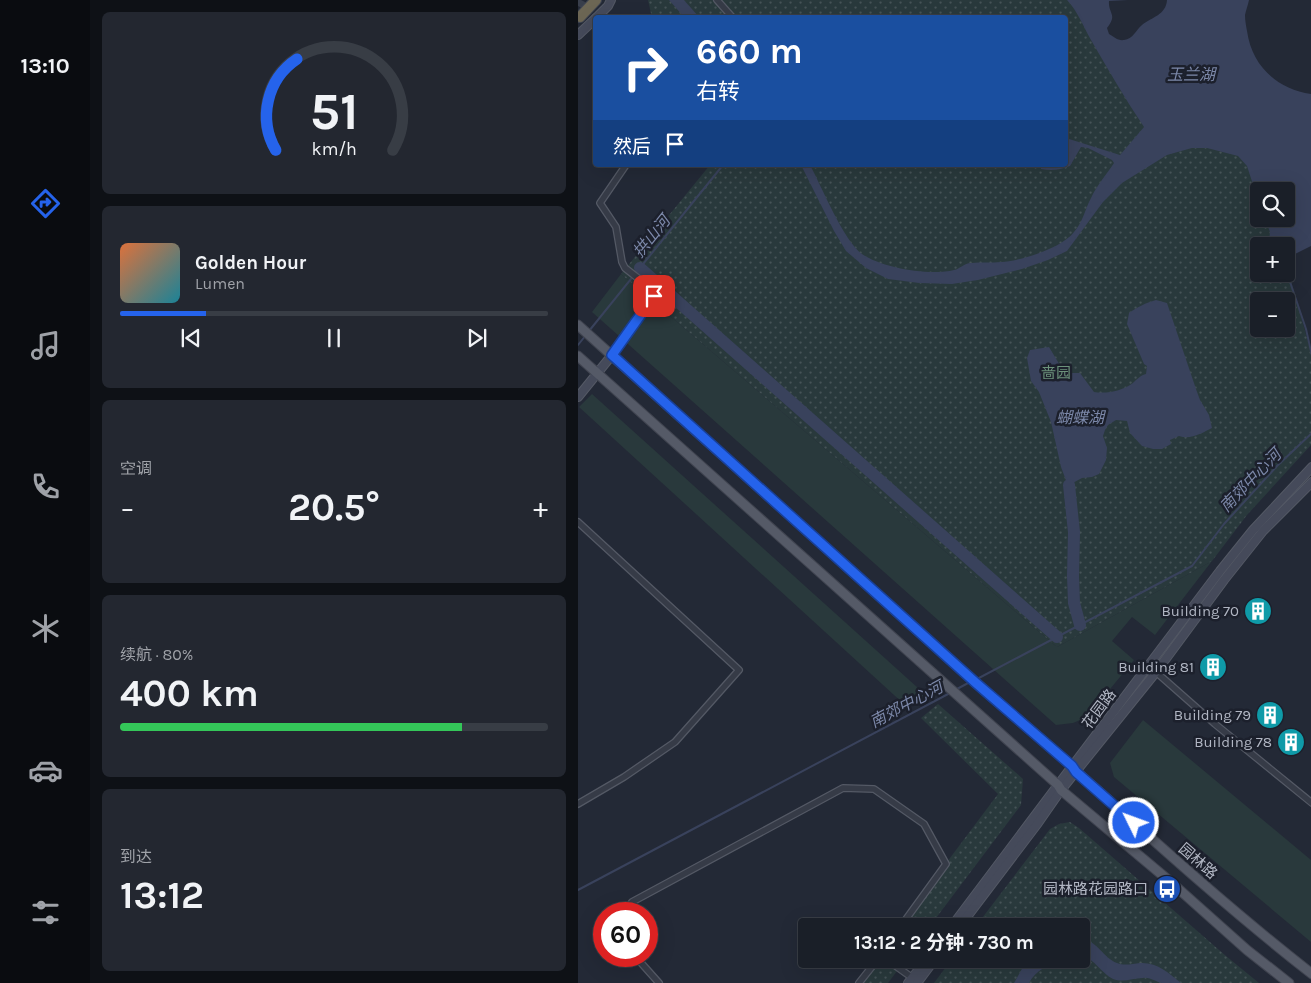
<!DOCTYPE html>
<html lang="zh">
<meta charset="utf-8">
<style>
:root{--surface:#1a1f28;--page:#232730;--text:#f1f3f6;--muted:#9fa2a8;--line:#383d45;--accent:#2563eb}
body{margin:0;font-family:Karla,"Noto Sans SC",sans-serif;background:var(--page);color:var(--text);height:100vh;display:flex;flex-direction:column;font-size:19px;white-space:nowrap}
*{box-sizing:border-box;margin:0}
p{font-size:16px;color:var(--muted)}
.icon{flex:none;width:28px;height:28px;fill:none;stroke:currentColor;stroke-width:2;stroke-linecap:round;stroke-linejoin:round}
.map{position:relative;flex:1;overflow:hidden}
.sheet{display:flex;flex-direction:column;gap:12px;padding:12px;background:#0e1116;width:488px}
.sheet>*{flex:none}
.banner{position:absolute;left:15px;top:15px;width:475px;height:152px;border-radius:5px;box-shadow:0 5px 20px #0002,0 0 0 1px var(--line);background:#1a4fa0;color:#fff;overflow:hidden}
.controls{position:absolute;left:672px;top:182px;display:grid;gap:10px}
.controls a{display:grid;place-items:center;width:45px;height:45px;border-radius:5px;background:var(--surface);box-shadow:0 5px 20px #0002,0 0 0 1px var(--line);font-size:25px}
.speed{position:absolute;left:15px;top:902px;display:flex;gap:10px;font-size:25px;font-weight:700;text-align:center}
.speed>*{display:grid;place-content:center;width:65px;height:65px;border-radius:50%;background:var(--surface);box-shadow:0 5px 20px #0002,0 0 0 1px var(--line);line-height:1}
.speed .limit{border:8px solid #d22;background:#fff;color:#111}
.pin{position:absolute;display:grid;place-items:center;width:42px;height:42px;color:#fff;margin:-21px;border-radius:10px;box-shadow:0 2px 8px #0006}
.me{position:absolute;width:55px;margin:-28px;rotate:312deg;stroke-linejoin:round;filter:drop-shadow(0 0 4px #0008)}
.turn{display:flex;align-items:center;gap:18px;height:105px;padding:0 20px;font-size:22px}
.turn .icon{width:65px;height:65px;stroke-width:2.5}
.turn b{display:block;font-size:35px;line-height:42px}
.then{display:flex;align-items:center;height:48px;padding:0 20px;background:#0003;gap:10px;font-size:19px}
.big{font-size:38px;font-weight:700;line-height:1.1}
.sheet .widget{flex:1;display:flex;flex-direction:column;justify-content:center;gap:8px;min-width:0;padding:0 18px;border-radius:8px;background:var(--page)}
.sheet .dial{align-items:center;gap:0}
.dial svg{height:130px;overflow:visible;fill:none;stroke:var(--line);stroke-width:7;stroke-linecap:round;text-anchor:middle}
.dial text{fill:var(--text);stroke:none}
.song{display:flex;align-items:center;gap:15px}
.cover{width:60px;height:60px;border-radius:8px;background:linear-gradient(135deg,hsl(20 70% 55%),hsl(190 70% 35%))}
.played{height:5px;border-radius:2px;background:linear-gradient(90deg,var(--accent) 20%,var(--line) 20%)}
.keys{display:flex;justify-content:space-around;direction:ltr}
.heat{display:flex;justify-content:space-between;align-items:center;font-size:28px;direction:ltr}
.charge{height:8px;border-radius:4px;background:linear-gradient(90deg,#34c759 80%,var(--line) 0)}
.trip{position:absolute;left:220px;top:918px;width:292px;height:50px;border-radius:5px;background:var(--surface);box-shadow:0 5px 20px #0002,0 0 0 1px var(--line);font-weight:700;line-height:50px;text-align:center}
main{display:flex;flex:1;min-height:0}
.menu{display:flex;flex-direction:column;width:90px;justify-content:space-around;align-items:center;background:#0a0c10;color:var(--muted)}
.menu .icon{width:35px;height:35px}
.menu .active{color:var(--accent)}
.menu b{font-size:22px;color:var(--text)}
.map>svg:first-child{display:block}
.grass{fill:#29393c}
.park{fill:url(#park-dots);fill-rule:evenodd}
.water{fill:#39425c}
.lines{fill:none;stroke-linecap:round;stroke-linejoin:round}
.stream{stroke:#39425c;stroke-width:2}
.river{stroke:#39425c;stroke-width:12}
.highway-tunnel{stroke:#383e4b;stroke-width:10;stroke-dasharray:10 5;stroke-linecap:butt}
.street-casing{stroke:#545965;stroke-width:8}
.secondary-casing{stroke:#545965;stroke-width:10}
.primary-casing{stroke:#404450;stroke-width:11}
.highway-casing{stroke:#414652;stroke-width:12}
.street{stroke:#363b47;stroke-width:5.5}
.secondary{stroke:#454a5a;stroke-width:8}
.primary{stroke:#555a67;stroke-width:9}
.highway{stroke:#6c6654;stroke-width:10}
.route-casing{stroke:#184099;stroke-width:12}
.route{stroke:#2563eb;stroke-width:9}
.labels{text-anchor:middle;stroke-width:5;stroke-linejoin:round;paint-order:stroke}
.park-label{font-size:15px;fill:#6b917a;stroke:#1c202c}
.poi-label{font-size:15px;fill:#b1b6c3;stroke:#1c202c;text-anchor:end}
.street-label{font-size:15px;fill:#b1b6c3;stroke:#1c202c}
.water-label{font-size:16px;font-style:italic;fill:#7c88a9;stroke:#1c202c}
</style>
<main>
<nav class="menu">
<b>13:10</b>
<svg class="icon active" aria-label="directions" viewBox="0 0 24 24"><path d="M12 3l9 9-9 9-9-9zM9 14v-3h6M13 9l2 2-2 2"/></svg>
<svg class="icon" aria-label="music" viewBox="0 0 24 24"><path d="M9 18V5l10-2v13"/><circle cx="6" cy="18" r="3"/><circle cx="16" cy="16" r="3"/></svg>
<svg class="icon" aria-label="phone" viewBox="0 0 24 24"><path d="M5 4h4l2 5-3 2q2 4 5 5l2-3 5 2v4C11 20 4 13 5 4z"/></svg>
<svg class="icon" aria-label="climate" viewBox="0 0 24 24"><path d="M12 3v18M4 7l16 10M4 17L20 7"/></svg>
<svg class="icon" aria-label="car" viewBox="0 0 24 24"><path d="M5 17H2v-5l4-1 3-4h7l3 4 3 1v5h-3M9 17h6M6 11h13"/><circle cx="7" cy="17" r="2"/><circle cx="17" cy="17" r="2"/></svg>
<svg class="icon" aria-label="filters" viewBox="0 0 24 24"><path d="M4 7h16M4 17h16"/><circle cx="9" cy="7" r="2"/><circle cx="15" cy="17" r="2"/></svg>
</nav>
<section class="sheet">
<div class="widget dial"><svg viewBox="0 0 100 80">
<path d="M14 69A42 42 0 1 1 86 69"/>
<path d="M14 69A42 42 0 0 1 27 13" stroke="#2563eb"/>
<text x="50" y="56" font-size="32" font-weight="700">51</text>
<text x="50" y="72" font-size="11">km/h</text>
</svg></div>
<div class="widget">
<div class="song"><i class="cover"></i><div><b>Golden Hour</b><p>Lumen</p></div></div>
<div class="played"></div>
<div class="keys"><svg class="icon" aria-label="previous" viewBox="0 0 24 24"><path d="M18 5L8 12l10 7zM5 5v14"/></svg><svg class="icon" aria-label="pause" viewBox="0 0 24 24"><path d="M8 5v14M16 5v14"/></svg><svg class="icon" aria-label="next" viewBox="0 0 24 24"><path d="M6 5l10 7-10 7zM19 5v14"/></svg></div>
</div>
<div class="widget"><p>空调</p>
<div class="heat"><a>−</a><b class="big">20.5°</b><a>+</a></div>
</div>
<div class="widget"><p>续航 · 80%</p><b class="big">400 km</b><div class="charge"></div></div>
<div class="widget"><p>到达</p><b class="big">13:12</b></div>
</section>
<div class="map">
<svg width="734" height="983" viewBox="0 0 734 983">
<defs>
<pattern id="park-dots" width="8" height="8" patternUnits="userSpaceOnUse" patternTransform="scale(1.25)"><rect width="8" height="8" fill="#29393c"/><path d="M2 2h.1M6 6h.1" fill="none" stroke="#465357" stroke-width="1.8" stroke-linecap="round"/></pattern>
</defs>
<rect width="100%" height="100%" fill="#232936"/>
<g class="grass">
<path d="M43 274 479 647 634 561 577 635 554 617 534 641 556 660 509 717 495 723 478 725 14 312Z"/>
<path d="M14 394 350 697 328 706 1 407Z"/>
<path d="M565 720 733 860V942L536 777 532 763Z"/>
</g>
<g class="park">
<path d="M70 0H505L547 81 671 138 681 191V219H695L703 246H681V274H709V267L733 352V445L669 515 634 561 479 647 43 274 132 165H488V18H74ZM681 301H709V329H681Z"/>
<path d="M360 704 445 779 443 805 352 926H321L420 794 343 718Z"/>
<path d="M492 822 501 828 648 956 681 983H356L374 959H504V926H398L472 829 481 824Z"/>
<path d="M296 959H328L310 983H278Z"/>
</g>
<g class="water">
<path d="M91 0H106L121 17H106Z"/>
<path d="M489 0H550L531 1C530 14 540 14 529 28L531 34C536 37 540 41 546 40 555 39 558 30 564 25 574 17 588 15 589 0H671C670 5 668 10 667 15 667 20 668 26 669 31 674 66 699 89 733 94V246L715 255 709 263V246H693L691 241 692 232 687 219H709V191H681V203L669 166 660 156 629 148H614L589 155 544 183 525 202 489 251 470 260 444 269 400 280 374 284 341 283 310 279 288 268 268 251 256 231 223 165H232C244 187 265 240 284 254 304 268 352 276 376 270 382 269 386 263 393 263 403 262 413 263 423 262 443 261 484 248 496 232 505 222 507 209 513 198 519 185 528 175 536 163L534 160 510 148 503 147 492 166C482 170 474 171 463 169V165H488V138L542 155 566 127C547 99 530 69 513 40 505 26 500 12 489 0Z"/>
<path d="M578 300 589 303 618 389 622 400 631 415 634 428C624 433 613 440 601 436L592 440 593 444 584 449H575L564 446 552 433 549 421 538 420 530 425 527 430 525 436 529 448 528 460 521 474 514 477 504 478 491 485 489 483 483 467 473 422 461 392 453 381 449 358 452 350 471 347 483 367V372L491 376 494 373H502L516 392C529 394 544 391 555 383 559 379 563 375 568 374L569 366 566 364 549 324 551 313C560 307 567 303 578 300Z"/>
<path d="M504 939C520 941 525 958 539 963 546 966 554 964 562 963 579 962 591 973 603 983 597 983 590 983 584 983 577 982 573 977 565 978 554 978 546 983 535 979 523 973 517 959 504 956Z"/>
<path d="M452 959H483C471 964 457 971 451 983H436L445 967Z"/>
</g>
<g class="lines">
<g class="stream">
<path d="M709 273 728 329 734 356"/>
<path d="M11 331 145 165"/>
<path d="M0 345 8 335"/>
<path d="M399 679 614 566 646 524 699 466 734 433"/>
<path d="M379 689 392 682"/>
<path d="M0 890 372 693"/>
</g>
<g class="river">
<path d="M62 268 479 637"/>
<path d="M491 485 496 532 495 576 496 603 502 625"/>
</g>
<path class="highway-tunnel" d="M0 6 3 0"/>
<g class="street-casing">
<g id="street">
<path d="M139 0 155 18"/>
<path d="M34 355 76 296 61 279 47 268 44 262 38 227 22 203 48 165"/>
<path d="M0 522 161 670 97 742 46 777 0 804"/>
<path d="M578 672 637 724 734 803"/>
<path d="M46 914 54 902 265 788 296 789 346 824 368 864 323 926"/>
<path d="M57 956 81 983"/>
<path d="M308 959 336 979"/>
<path d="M281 983 300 959"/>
</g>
</g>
<g class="secondary-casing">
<g id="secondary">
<path d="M18 18 30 6 33 0"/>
<path d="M0 35 18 18"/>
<path d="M0 397 34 355"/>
<path d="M374 926 480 785 642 571 675 530 734 467"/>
<path d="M382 926 460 823 483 790 578 672 646 580 685 531 734 482"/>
<path d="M330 983 349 959"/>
<path d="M339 983 357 959"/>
</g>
</g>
<g class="primary-casing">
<g id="primary">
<path d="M0 325 398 683 494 766 499 772C576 841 652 910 734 974"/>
<path d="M0 356 480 785 483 790 595 884 669 950 711 983"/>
</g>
</g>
<g class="highway-casing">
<path id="highway" d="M2 17 18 0"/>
</g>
<use href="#street" class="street"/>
<use href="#secondary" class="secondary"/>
<use href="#primary" class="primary"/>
<use href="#highway" class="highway"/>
</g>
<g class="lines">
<g class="route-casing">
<path id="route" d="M76 296 34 355 398 683 494 766 498 772 556 823"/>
</g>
<use href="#route" class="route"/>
</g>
<defs>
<g id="building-disc" transform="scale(1.4375)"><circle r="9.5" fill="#0f9aa8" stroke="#1c202c"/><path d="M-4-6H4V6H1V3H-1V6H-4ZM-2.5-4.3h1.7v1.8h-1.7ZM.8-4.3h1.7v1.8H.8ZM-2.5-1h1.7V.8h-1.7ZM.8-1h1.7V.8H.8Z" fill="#fff"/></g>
<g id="bus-disc" transform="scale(1.4375)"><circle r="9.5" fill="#1a4fb4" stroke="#1c202c"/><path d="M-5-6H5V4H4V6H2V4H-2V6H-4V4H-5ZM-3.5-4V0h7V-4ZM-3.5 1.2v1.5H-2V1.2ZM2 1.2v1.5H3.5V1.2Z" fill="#fff"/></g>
</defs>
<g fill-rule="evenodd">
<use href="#building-disc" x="680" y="611"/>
<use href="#building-disc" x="635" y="667"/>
<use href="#building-disc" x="692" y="715"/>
<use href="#building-disc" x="713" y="742"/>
<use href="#bus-disc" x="589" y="889"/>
</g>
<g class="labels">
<g class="park-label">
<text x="478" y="378">啬园</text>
</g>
<g class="poi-label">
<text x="661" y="616">Building 70</text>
<text x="616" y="672">Building 81</text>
<text x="673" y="720">Building 79</text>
<text x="694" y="747">Building 78</text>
<text x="570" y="894">园林路花园路口</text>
</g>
<g class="street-label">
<text transform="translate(521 709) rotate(-53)" y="5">花园路</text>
<text transform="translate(620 861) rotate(41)" y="5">园林路</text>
</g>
<g class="water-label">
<text x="613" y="80">玉兰湖</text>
<text transform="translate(73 236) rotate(-51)" y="6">拱山河</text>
<text x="502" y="423">蝴蝶湖</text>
<text transform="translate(672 480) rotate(-46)" y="6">南郊中心河</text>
<text transform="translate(328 704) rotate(-28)" y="6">南郊中心河</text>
</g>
</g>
</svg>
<div class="controls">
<a><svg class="icon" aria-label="search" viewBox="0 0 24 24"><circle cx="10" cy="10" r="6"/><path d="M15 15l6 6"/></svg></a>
<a>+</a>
<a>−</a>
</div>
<div class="speed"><div class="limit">60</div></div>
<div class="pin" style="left:76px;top:296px;background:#d93025"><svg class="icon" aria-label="arrive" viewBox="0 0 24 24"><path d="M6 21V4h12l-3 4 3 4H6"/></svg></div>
<svg class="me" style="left:556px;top:823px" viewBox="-20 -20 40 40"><circle r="17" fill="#2563eb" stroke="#fff" stroke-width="3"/><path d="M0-11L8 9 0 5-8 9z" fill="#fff"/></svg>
<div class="trip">13:12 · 2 分钟 · 730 m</div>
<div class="banner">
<div class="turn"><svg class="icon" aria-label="right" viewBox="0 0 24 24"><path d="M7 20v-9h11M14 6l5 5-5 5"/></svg><div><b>660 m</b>右转</div></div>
<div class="then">然后<svg class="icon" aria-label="arrive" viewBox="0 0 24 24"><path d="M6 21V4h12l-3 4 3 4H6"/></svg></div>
</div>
</div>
</main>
